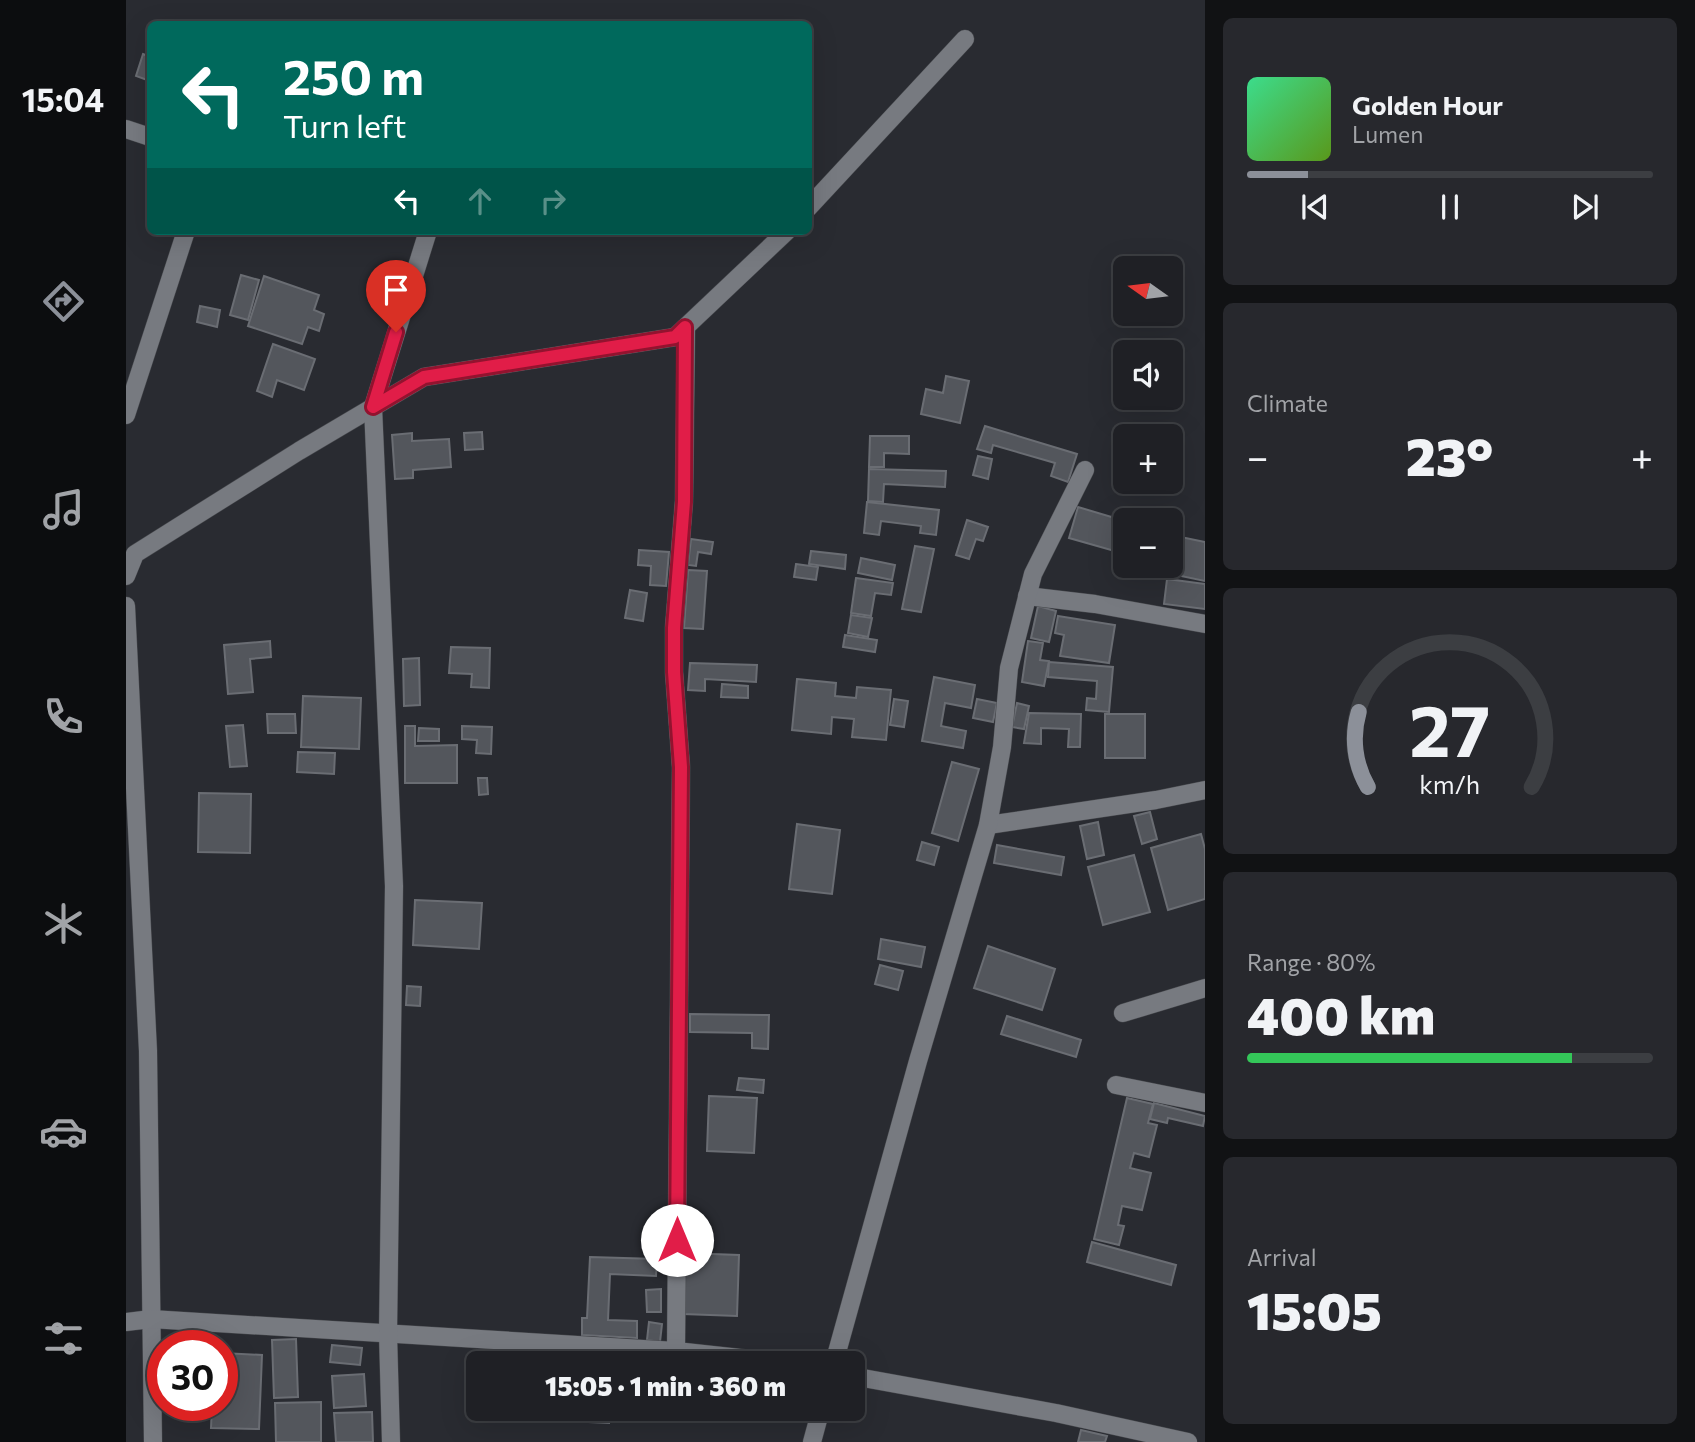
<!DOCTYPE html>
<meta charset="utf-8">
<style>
:root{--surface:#1f2025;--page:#27282d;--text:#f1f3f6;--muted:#a1a3a7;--line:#3c3e42;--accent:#8c9099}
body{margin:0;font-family:Commissioner,sans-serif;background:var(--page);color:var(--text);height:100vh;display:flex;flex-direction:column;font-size:26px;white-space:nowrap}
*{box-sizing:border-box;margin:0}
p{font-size:23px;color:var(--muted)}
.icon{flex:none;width:38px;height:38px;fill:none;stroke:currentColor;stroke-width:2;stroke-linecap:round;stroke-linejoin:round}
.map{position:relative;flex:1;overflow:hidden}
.drawer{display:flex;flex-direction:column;gap:18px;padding:18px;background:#111214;width:490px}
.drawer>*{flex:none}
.banner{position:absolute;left:21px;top:21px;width:665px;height:214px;border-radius:10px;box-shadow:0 7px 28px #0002,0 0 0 2px var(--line);background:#00695c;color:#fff;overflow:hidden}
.needle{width:46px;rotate:284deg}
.controls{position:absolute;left:987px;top:256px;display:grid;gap:14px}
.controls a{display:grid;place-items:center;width:70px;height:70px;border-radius:10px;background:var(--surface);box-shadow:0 7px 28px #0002,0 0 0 2px var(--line);font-size:35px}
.speed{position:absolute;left:21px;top:1330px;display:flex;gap:14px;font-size:35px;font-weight:700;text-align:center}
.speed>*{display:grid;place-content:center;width:91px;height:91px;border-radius:50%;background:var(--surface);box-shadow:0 7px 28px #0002,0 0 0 2px var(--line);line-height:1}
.speed .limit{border:10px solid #d22;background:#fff;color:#111}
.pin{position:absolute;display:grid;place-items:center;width:60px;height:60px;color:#fff;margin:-72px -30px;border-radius:50% 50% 50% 0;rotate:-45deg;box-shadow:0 0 7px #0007}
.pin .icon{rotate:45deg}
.me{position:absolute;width:77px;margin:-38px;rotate:0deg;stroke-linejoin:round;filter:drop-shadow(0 0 5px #0008)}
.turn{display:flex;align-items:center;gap:24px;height:147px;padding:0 21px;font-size:32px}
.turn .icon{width:91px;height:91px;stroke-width:2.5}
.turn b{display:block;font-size:49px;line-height:60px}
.lanes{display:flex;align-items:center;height:66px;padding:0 21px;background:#0003;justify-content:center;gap:35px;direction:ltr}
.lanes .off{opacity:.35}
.big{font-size:52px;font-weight:800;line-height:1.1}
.drawer .tile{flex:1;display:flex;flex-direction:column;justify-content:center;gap:10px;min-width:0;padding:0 24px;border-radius:10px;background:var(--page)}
.drawer .dial{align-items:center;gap:0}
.dial svg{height:182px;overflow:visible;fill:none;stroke:var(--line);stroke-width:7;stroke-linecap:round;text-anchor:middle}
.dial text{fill:var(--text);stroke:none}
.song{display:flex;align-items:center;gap:21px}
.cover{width:84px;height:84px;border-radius:10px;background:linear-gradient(135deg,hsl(150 70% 55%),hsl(90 70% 35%))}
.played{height:7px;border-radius:4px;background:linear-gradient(90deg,var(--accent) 15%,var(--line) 15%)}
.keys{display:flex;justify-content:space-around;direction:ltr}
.heat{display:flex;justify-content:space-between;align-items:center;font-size:38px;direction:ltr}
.charge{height:10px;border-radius:5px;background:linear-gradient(90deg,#34c759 80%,var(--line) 0)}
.trip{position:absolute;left:340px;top:1351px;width:399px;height:70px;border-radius:10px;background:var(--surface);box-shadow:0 7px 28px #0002,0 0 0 2px var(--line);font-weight:800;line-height:70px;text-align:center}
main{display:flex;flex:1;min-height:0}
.menu{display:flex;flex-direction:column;width:126px;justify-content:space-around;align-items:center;background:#0c0d0f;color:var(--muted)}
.menu .icon{width:49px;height:49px}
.menu .selected{color:var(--accent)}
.menu b{font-size:32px;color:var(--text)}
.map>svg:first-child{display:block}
.building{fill:#53565c;stroke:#6a6d73;stroke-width:2}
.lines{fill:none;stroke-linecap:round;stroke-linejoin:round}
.minor-casing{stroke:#45474b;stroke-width:19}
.minor{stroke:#777a80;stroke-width:18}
.route-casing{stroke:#92132f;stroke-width:18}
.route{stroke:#e11d48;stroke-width:12}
</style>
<main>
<nav class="menu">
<b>15:04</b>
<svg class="icon selected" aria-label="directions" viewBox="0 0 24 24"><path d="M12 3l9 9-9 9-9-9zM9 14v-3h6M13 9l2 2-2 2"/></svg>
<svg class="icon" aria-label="music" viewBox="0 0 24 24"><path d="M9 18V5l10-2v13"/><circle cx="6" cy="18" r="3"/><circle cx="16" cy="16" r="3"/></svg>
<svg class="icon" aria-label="phone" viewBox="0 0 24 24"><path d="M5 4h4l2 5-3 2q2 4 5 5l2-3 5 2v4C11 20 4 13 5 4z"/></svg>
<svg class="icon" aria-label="climate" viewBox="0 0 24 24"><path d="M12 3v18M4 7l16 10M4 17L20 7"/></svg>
<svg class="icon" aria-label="car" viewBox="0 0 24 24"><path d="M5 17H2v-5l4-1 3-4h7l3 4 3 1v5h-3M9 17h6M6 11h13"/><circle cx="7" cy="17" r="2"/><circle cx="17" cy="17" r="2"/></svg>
<svg class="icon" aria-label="filters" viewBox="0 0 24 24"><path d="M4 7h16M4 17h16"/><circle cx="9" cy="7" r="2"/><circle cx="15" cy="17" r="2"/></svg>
</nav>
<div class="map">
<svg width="1079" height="1442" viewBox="0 0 1079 1442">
<rect width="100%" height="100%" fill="#292b31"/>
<g class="building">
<path d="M17 54 24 57V81L10 76Z"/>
<path d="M115 275 133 280 122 320 104 315Z"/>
<path d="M138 276 193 295 188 310 198 314 193 331 182 327 176 344 122 326Z"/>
<path d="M74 306 94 310 91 327 71 322Z"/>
<path d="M147 344 189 359 178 390 151 380 146 397 131 391Z"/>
<path d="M820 376 843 381 834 423 795 414 800 389 817 393Z"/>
<path d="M859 426 951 454 942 482 925 476 929 463 867 445 865 453 851 449Z"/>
<path d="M356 432 357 449 339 450 338 433Z"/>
<path d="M286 433V441L323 439 325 467 287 470V478L269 479 266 435Z"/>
<path d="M744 436H783V454L758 453V467H743Z"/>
<path d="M852 456 866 459 862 479 847 475Z"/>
<path d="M743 469 820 471 819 487 758 484 757 502 742 501Z"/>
<path d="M741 502 813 510 810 535 794 533 795 526 755 521 753 535 738 533Z"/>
<path d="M952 507 999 521V554L943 538Z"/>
<path d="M841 520 862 527 857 541 850 539 843 559 830 555Z"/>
<path d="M1045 535 1079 542V581L1036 572 1037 565H1045Z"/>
<path d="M565 539 587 542 585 554 572 552 570 566 562 565Z"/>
<path d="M789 546 808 549 795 612 776 609Z"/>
<path d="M513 550 543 552 540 586 524 585 525 566 512 565Z"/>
<path d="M685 551 720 555 719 569 683 564Z"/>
<path d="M735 558 769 565 766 580 732 573Z"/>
<path d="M670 564 692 567 690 580 668 577Z"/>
<path d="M562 570 581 571 577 629 558 628Z"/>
<path d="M730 578 767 583 765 595 749 593 745 616 725 613Z"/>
<path d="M1041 579 1079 584V609L1038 604Z"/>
<path d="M504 590 521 593 517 621 499 618Z"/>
<path d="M912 606 930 611 923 642 905 638Z"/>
<path d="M725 615 746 618 742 637 722 633Z"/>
<path d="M932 616 989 625 983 663 934 656 938 635 929 633Z"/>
<path d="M719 635 751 640 749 652 717 647Z"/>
<path d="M144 641 145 657 124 659 127 692 102 694 98 645Z"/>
<path d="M902 641 917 643 914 660 923 661 918 686 896 682Z"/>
<path d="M325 647 364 648 363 688 345 687 346 674 323 673Z"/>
<path d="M293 658 294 705 278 706 277 659Z"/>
<path d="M923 662 987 667 983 712 960 710 961 698 970 699 971 681 922 677Z"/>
<path d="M564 663 631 665 630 682 579 679V691L562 690Z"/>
<path d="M808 677 849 685 845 708 819 703 815 726 840 731 837 748 796 741Z"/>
<path d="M671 679 710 683 709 696 730 698 731 687 765 690 760 740 726 737 728 719 706 717 705 734 666 730Z"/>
<path d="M596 684 622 686V698L595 697Z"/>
<path d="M177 696 235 698 233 749 175 747Z"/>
<path d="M768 699 782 701 778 727 764 725Z"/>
<path d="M851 699 871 703 867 722 847 718Z"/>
<path d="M891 703 903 706 898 729 886 727Z"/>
<path d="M903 713 955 714 954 747H942L943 729 915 728V744L898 743Z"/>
<path d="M141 714H169L170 733H142Z"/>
<rect x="979" y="714" width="40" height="44"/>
<path d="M117 725 121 766 104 767 100 726Z"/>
<path d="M279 726H289V746L331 745V783H279Z"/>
<path d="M336 726 366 727 365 754 350 753 351 740 336 739Z"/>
<path d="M293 728 313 729V741H292Z"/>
<path d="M172 752 209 753 208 774 171 772Z"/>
<path d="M826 762 853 769 832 841 806 833Z"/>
<path d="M352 778H361L362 794 353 795Z"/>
<path d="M73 793 125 794 124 853 72 852Z"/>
<path d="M1024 812 1031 839 1016 844 1008 816Z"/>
<path d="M972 822 978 855 961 859 954 826Z"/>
<path d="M671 824 714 830 706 894 663 889Z"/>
<path d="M1075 834 1079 849V899L1042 910 1025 848Z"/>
<path d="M796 842 813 847 808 865 791 860Z"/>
<path d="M871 845 938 857 935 875 868 863Z"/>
<path d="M1008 855 1024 912 977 925 962 867Z"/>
<path d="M289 900 356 903 353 949 287 945Z"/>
<path d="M755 939 799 947 795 967 752 959Z"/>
<path d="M862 946 929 969 916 1010 848 988Z"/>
<path d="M754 965 777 971 772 990 749 984Z"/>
<path d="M281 986 295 987 294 1006 280 1005Z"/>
<path d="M564 1014 643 1015 642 1049 626 1048V1033L564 1032Z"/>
<path d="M881 1016 955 1040 950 1057 875 1034Z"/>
<path d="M613 1078 638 1080 637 1093 611 1090Z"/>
<path d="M583 1096 631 1098 628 1153 581 1151Z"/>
<path d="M1001 1098 1027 1104 1022 1123 1031 1125 1023 1157 1008 1153 1004 1168 1025 1173 1016 1210 996 1206 992 1225 998 1226 993 1245 968 1239Z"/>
<path d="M1028 1103 1079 1116 1077 1126 1042 1118 1041 1123 1024 1119Z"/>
<path d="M966 1242 1050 1265 1045 1285 961 1262Z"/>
<path d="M559 1253 613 1255 611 1316 557 1314Z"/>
<path d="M464 1257 531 1259 530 1276 484 1274 482 1320 511 1321V1338L456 1335V1318H461Z"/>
<path d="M535 1289V1312H521L520 1290Z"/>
<path d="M523 1322 536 1324 534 1342 521 1340Z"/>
<path d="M170 1339 172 1397 148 1398 146 1340Z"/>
<path d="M206 1345 236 1348 234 1365 204 1362Z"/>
<path d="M96 1353 136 1355 133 1429 85 1428 86 1405H96Z"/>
<path d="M238 1374 240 1406 208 1408 206 1376Z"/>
<path d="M195 1402V1442H150L149 1403Z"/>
<path d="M384 1409H451V1413L384 1412Z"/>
<path d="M464 1409H483V1423L463 1422Z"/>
<path d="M246 1412 247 1442H210L208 1413Z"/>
<path d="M955 1430 981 1436 979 1442H952Z"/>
</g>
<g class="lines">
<g class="minor-casing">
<g id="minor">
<path d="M0 129 24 137"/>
<path d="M682 208 839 39"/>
<path d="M0 415 60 231"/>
<path d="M0 576 9 554 173 451 298 377 549 337 661 231"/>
<path d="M901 596 969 604 1079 624"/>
<path d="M0 606 22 1051 27 1442"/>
<path d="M862 825 1030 800 1079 790"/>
<path d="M997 1013 1079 988"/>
<path d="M990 1085 1079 1103"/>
<path d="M0 1322 25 1319 550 1351 660 1363"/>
<path d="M550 1351 555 767 548 672V628L558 501 560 327"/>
<path d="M708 1363 792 1061 862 825 876 747 883 668 907 574 959 470"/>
<path d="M726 1376 930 1413 1062 1442"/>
<path d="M265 1442 262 1334 268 886 247 407 302 231"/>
<path d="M686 1442 695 1409"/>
</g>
</g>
<use href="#minor" class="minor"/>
</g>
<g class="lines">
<g class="route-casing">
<path id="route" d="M270 332 247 407 298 377 549 337 559 327 558 502 548 628V672L555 767 551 1240"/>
</g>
<use href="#route" class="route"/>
</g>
</svg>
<div class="controls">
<a><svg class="needle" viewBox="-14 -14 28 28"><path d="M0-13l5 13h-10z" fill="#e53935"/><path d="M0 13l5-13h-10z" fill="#a1a3a7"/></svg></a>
<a><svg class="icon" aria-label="sound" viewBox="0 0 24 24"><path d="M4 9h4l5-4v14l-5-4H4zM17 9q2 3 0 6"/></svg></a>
<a>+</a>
<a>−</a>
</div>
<div class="speed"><div class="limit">30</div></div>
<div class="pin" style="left:270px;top:332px;background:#d93025"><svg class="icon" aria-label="arrive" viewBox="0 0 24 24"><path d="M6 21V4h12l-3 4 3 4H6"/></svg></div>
<svg class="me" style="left:551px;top:1240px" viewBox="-20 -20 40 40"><circle r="19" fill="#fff"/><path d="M0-13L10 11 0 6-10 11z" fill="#e11d48"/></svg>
<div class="trip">15:05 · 1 min · 360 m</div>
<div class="banner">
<div class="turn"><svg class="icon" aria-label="left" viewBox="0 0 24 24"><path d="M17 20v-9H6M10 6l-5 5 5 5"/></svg><div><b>250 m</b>Turn left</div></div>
<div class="lanes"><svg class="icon" aria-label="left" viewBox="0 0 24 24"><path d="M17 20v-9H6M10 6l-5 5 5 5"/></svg><svg class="icon off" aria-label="ahead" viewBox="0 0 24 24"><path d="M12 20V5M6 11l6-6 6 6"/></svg><svg class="icon off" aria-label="right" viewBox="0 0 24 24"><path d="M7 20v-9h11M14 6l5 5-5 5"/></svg></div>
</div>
</div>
<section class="drawer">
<div class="tile">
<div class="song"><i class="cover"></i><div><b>Golden Hour</b><p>Lumen</p></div></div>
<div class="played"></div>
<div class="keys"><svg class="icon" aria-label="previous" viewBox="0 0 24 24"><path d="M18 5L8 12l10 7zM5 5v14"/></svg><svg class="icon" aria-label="pause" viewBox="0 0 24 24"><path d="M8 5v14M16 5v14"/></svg><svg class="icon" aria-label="next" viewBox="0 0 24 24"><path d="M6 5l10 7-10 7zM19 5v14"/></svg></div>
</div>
<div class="tile"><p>Climate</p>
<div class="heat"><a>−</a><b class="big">23°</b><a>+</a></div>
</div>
<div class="tile dial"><svg viewBox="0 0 100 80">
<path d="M14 69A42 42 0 1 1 86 69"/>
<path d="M14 69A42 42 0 0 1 10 36" stroke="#8c9099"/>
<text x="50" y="56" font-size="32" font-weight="700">27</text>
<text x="50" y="72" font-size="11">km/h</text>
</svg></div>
<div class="tile"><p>Range · 80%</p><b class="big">400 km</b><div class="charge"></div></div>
<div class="tile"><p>Arrival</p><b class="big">15:05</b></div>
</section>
</main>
